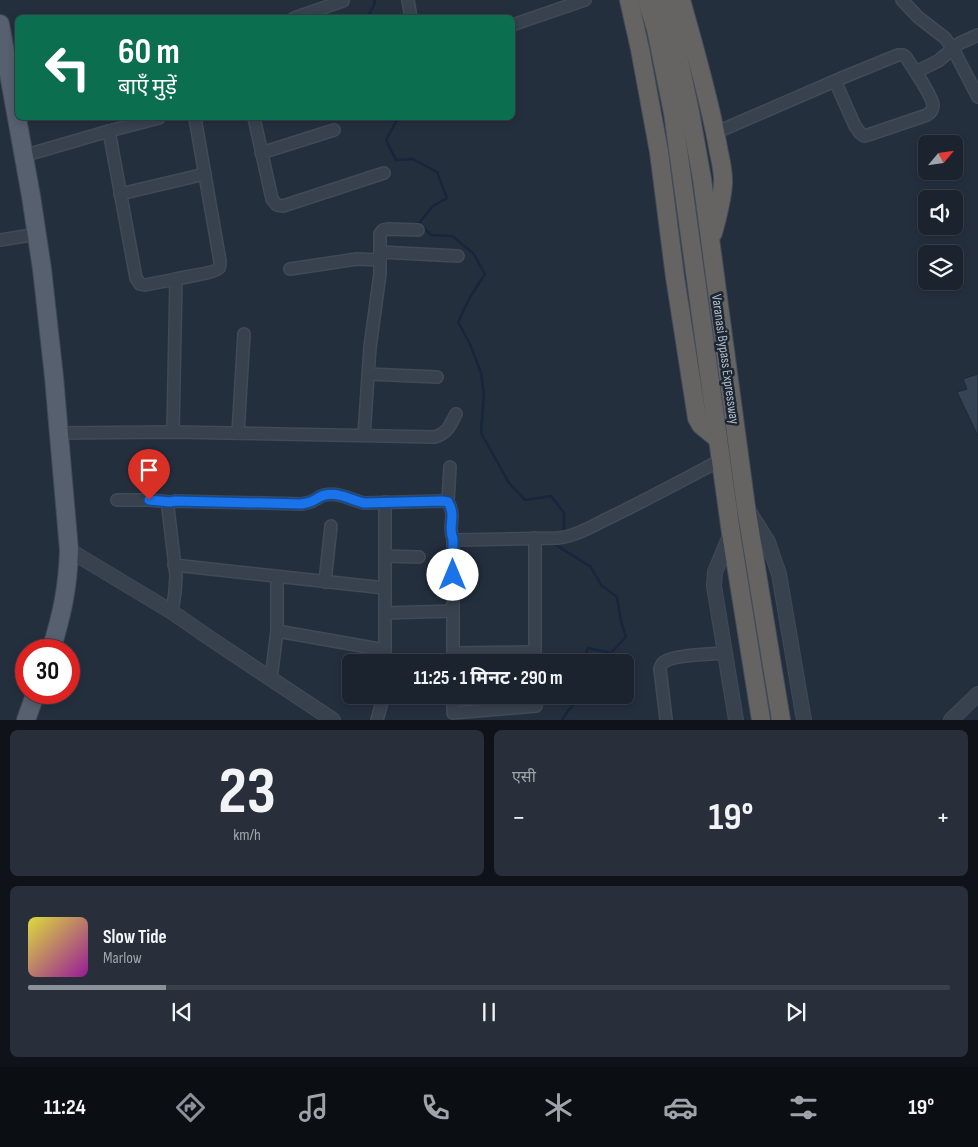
<!DOCTYPE html>
<html lang="hi">
<meta charset="utf-8">
<style>
:root{--surface:#1b232e;--page:#282f3a;--text:#f1f3f6;--muted:#a0a4aa;--line:#39404a;--accent:#8c9099}
body{margin:0;font-family:"Sofia Sans Condensed","Noto Sans Devanagari",sans-serif;background:var(--page);color:var(--text);height:100vh;display:flex;flex-direction:column;font-size:19px;white-space:nowrap}
*{box-sizing:border-box;margin:0}
p{font-size:16px;color:var(--muted)}
.icon{flex:none;width:28px;height:28px;fill:none;stroke:currentColor;stroke-width:2;stroke-linecap:round;stroke-linejoin:round}
.map{position:relative;height:720px;overflow:hidden}
.drawer{display:flex;flex-direction:column;gap:10px;padding:10px;background:#0f1319;flex:1}
.drawer>*{flex:none}
.guide{position:absolute;left:15px;top:15px;width:500px;height:105px;border-radius:8px;box-shadow:0 2px 8px #0003,0 0 0 1px var(--line);background:#0b6e4f;color:#fff;overflow:hidden}
.needle{width:32px;rotate:61deg}
.tools{position:absolute;left:918px;top:135px;display:grid;gap:10px}
.tools a{display:grid;place-items:center;width:45px;height:45px;border-radius:8px;background:var(--surface);box-shadow:0 2px 8px #0003,0 0 0 1px var(--line);font-size:25px}
.speed{position:absolute;left:15px;top:639px;display:flex;gap:10px;font-size:25px;font-weight:700;text-align:center}
.speed>*{display:grid;place-content:center;width:65px;height:65px;border-radius:50%;background:var(--surface);box-shadow:0 2px 8px #0003,0 0 0 1px var(--line);line-height:1}
.speed .limit{border:8px solid #d22;background:#fff;color:#111}
.pin{position:absolute;display:grid;place-items:center;width:42px;height:42px;color:#fff;margin:-51px -21px;border-radius:50% 50% 50% 0;rotate:-45deg;box-shadow:0 0 5px #0007}
.pin .icon{rotate:45deg}
.me{position:absolute;width:55px;margin:-28px;rotate:0deg;stroke-linejoin:round;filter:drop-shadow(0 0 4px #0008)}
.turn{display:flex;align-items:center;gap:18px;height:105px;padding:0 20px;font-size:22px}
.turn .icon{width:65px;height:65px;stroke-width:2.5}
.turn b{display:block;font-size:35px;line-height:42px}
.big{font-size:38px;font-weight:700;line-height:1.1}
.drawer .card{flex:1;display:flex;flex-direction:column;justify-content:center;gap:8px;min-width:0;padding:0 18px;border-radius:8px;background:var(--page)}
.drawer .dial{align-items:center;gap:0}
.dial b{font-size:65px;line-height:1}
.song{display:flex;align-items:center;gap:15px}
.cover{width:60px;height:60px;border-radius:8px;background:linear-gradient(135deg,hsl(60 70% 55%),hsl(300 70% 35%))}
.played{height:5px;border-radius:2px;background:linear-gradient(90deg,var(--accent) 15%,var(--line) 15%)}
.keys{display:flex;justify-content:space-around;direction:ltr}
.heat{display:flex;justify-content:space-between;align-items:center;font-size:28px;direction:ltr}
.drawer .tiles{flex:1;display:grid;gap:10px;grid-template-columns:1fr 1fr}
.card:last-child{grid-column:span 2}
.trip{position:absolute;left:342px;top:654px;width:292px;height:50px;border-radius:8px;background:var(--surface);box-shadow:0 2px 8px #0003,0 0 0 1px var(--line);font-weight:700;line-height:50px;text-align:center}
.tabs{display:flex;height:80px;justify-content:space-around;align-items:center;background:#0b0e12;color:var(--muted)}
.tabs .icon{width:35px;height:35px}
.tabs .selected{color:var(--accent)}
.tabs b{font-size:22px;color:var(--text)}
.map>svg:first-child{display:block}
.lines{fill:none;stroke-linecap:round;stroke-linejoin:round}
.stream{stroke:#17263c;stroke-width:2.5}
.building{fill:#364354;stroke:#1f2835}
.minor-casing{stroke:#414a57;stroke-width:14}
.tertiary-casing{stroke:#414a57;stroke-width:16}
.primary-casing{stroke:#414a57;stroke-width:20}
.trunk-casing{stroke:#434c59;stroke-width:20}
.minor{stroke:#38414e;stroke-width:11}
.tertiary{stroke:#38414e;stroke-width:14}
.primary{stroke:#56606e;stroke-width:18}
.trunk{stroke:#656462;stroke-width:18}
.route-casing{stroke:#114b97;stroke-width:12}
.route{stroke:#1a73e8;stroke-width:9}
.labels{text-anchor:middle;stroke-width:5;stroke-linejoin:round;paint-order:stroke}
.street-label{font-size:14px;fill:#b4bcc9;stroke:#1d2633}
</style>
<div class="map">
<svg width="978" height="720" viewBox="0 0 978 720">
<rect width="100%" height="100%" fill="#242f3e"/>
<g class="lines">
<g class="stream">
<path d="M367 18 375 3 374 0"/>
<path d="M398 118 386 140 396 160 413 159 437 172 447 198 433 206 419 223 431 235 452 236 473 253 485 274 470 297 458 322 470 344 481 373 484 394 481 433 509 483 525 500 551 496 564 513V532"/>
<path d="M559 541 556 545 591 567 601 585 617 597 621 621 626 637 611 653 588 648 583 662"/>
<path d="M562 720C568 709 575 704 580 695"/>
</g>
</g>
<path class="building" d="M978 374V436L957 392 967 389 963 379Z"/>
<g class="lines">
<g class="minor-casing">
<g id="minor">
<path d="M408 0 411 18"/>
<path d="M902 0 918 17 945 38 953 49 978 97"/>
<path d="M294 18 343 1"/>
<path d="M512 25 585 0"/>
<path d="M916 72 938 61 960 43 978 35"/>
<path d="M254 118 272 199 277 205 283 206 384 173"/>
<path d="M109 131 136 278 140 284 145 285 176 279 173 432"/>
<path d="M715 133 844 77 898 55H903L906 57C912 67 932 95 933 105 933 110 931 112 927 115L868 135 864 136 860 133 855 126 835 81"/>
<path d="M261 153 334 130"/>
<path d="M23 156 109 131 159 118"/>
<path d="M120 194 205 174"/>
<path d="M0 240 37 234"/>
<path d="M380 252 458 256"/>
<path d="M290 269 357 259 380 260"/>
<path d="M176 279C183 277 215 273 219 268 220 266 220 263 220 261L195 118"/>
<path d="M368 374 437 377"/>
<path d="M59 433 173 432 435 437C448 433 450 425 456 414"/>
<path d="M238 433 244 334"/>
<path d="M364 435 370 347 380 274V234L383 230 388 229 418 230"/>
<path d="M117 500H149L170 502"/>
<path d="M448 502 450 467"/>
<path d="M535 538V662"/>
<path d="M453 539V662"/>
<path d="M385 556 419 557"/>
<path d="M174 565 385 588"/>
<path d="M325 582 331 526"/>
<path d="M172 612 175 592 176 575 168 508 170 502 175 501 302 504C305 503 307 503 310 502 315 501 319 496 325 495 339 492 351 500 364 503L442 501 448 502C457 517 447 526 453 539L457 540 558 538C577 536 594 525 611 517 648 499 685 479 721 460"/>
<path d="M385 613 453 611"/>
<path d="M277 631 385 650"/>
<path d="M453 653 535 652"/>
<path d="M385 662V502"/>
<path d="M271 679 277 631V577"/>
<path d="M453 695V713L536 706 535 695"/>
<path d="M666 719 660 669C661 665 661 664 664 662 672 655 712 654 725 653"/>
<path d="M377 720 384 695"/>
</g>
</g>
<g class="tertiary-casing">
<g id="tertiary">
<path d="M748 510 768 542 779 574 804 720"/>
<path d="M731 533 715 572 714 586 736 720"/>
<path d="M69 550 172 612 211 639 333 720"/>
<path d="M951 720 978 694"/>
</g>
</g>
<g class="primary-casing">
<g id="primary">
<path d="M0 24 31 196 42 269 54 377 69 550C68 587 62 615 51 650"/>
<path d="M26 720 36 692"/>
</g>
</g>
<g class="trunk-casing">
<g id="trunk">
<path d="M629 0 640 49 659 152 675 277 697 418 701 425 718 439"/>
<path d="M647 0 656 29 673 113 731 533 761 720"/>
<path d="M664 0 671 22 690 112 702 179 746 507 781 720"/>
<path d="M681 0C694 47 708 94 717 142 719 156 724 170 723 184 722 201 717 217 713 233"/>
</g>
</g>
<use href="#minor" class="minor"/>
<use href="#tertiary" class="tertiary"/>
<use href="#primary" class="primary"/>
<use href="#trunk" class="trunk"/>
</g>
<g class="lines">
<g class="route-casing">
<path id="route" d="M149 500 170 502 175 501 302 504C305 503 307 503 310 502 315 501 319 496 325 495 339 492 351 500 364 503L442 501 448 502C457 517 447 526 453 539V575"/>
</g>
<use href="#route" class="route"/>
</g>
<g class="labels">
<g class="street-label">
<text transform="translate(726 359) rotate(82)" y="5">Varanasi Bypass Expressway</text>
</g>
</g>
</svg>
<div class="tools">
<a><svg class="needle" viewBox="-14 -14 28 28"><path d="M0-13l5 13h-10z" fill="#e53935"/><path d="M0 13l5-13h-10z" fill="#a0a4aa"/></svg></a>
<a><svg class="icon" aria-label="sound" viewBox="0 0 24 24"><path d="M4 9h4l5-4v14l-5-4H4zM17 9q2 3 0 6"/></svg></a>
<a><svg class="icon" aria-label="layers" viewBox="0 0 24 24"><path d="M12 4l9 5-9 5-9-5zM3 14l9 5 9-5"/></svg></a>
</div>
<div class="speed"><div class="limit">30</div></div>
<div class="pin" style="left:149px;top:500px;background:#d93025"><svg class="icon" aria-label="arrive" viewBox="0 0 24 24"><path d="M6 21V4h12l-3 4 3 4H6"/></svg></div>
<svg class="me" style="left:453px;top:575px" viewBox="-20 -20 40 40"><circle r="19" fill="#fff"/><path d="M0-13L10 11 0 6-10 11z" fill="#1a73e8"/></svg>
<div class="trip">11:25 · 1 मिनट · 290 m</div>
<div class="guide">
<div class="turn"><svg class="icon" aria-label="left" viewBox="0 0 24 24"><path d="M17 20v-9H6M10 6l-5 5 5 5"/></svg><div><b>60 m</b>बाएँ मुड़ें</div></div>
</div>
</div>
<section class="drawer">
<div class="tiles">
<div class="card dial"><b>23</b><p>km/h</p></div>
<div class="card"><p>एसी</p>
<div class="heat"><a>−</a><b class="big">19°</b><a>+</a></div>
</div>
<div class="card">
<div class="song"><i class="cover"></i><div><b>Slow Tide</b><p>Marlow</p></div></div>
<div class="played"></div>
<div class="keys"><svg class="icon" aria-label="previous" viewBox="0 0 24 24"><path d="M18 5L8 12l10 7zM5 5v14"/></svg><svg class="icon" aria-label="pause" viewBox="0 0 24 24"><path d="M8 5v14M16 5v14"/></svg><svg class="icon" aria-label="next" viewBox="0 0 24 24"><path d="M6 5l10 7-10 7zM19 5v14"/></svg></div>
</div>
</div>
</section>
<nav class="tabs">
<b>11:24</b>
<svg class="icon selected" aria-label="directions" viewBox="0 0 24 24"><path d="M12 3l9 9-9 9-9-9zM9 14v-3h6M13 9l2 2-2 2"/></svg>
<svg class="icon" aria-label="music" viewBox="0 0 24 24"><path d="M9 18V5l10-2v13"/><circle cx="6" cy="18" r="3"/><circle cx="16" cy="16" r="3"/></svg>
<svg class="icon" aria-label="phone" viewBox="0 0 24 24"><path d="M5 4h4l2 5-3 2q2 4 5 5l2-3 5 2v4C11 20 4 13 5 4z"/></svg>
<svg class="icon" aria-label="climate" viewBox="0 0 24 24"><path d="M12 3v18M4 7l16 10M4 17L20 7"/></svg>
<svg class="icon" aria-label="car" viewBox="0 0 24 24"><path d="M5 17H2v-5l4-1 3-4h7l3 4 3 1v5h-3M9 17h6M6 11h13"/><circle cx="7" cy="17" r="2"/><circle cx="17" cy="17" r="2"/></svg>
<svg class="icon" aria-label="filters" viewBox="0 0 24 24"><path d="M4 7h16M4 17h16"/><circle cx="9" cy="7" r="2"/><circle cx="15" cy="17" r="2"/></svg>
<b>19°</b>
</nav>
